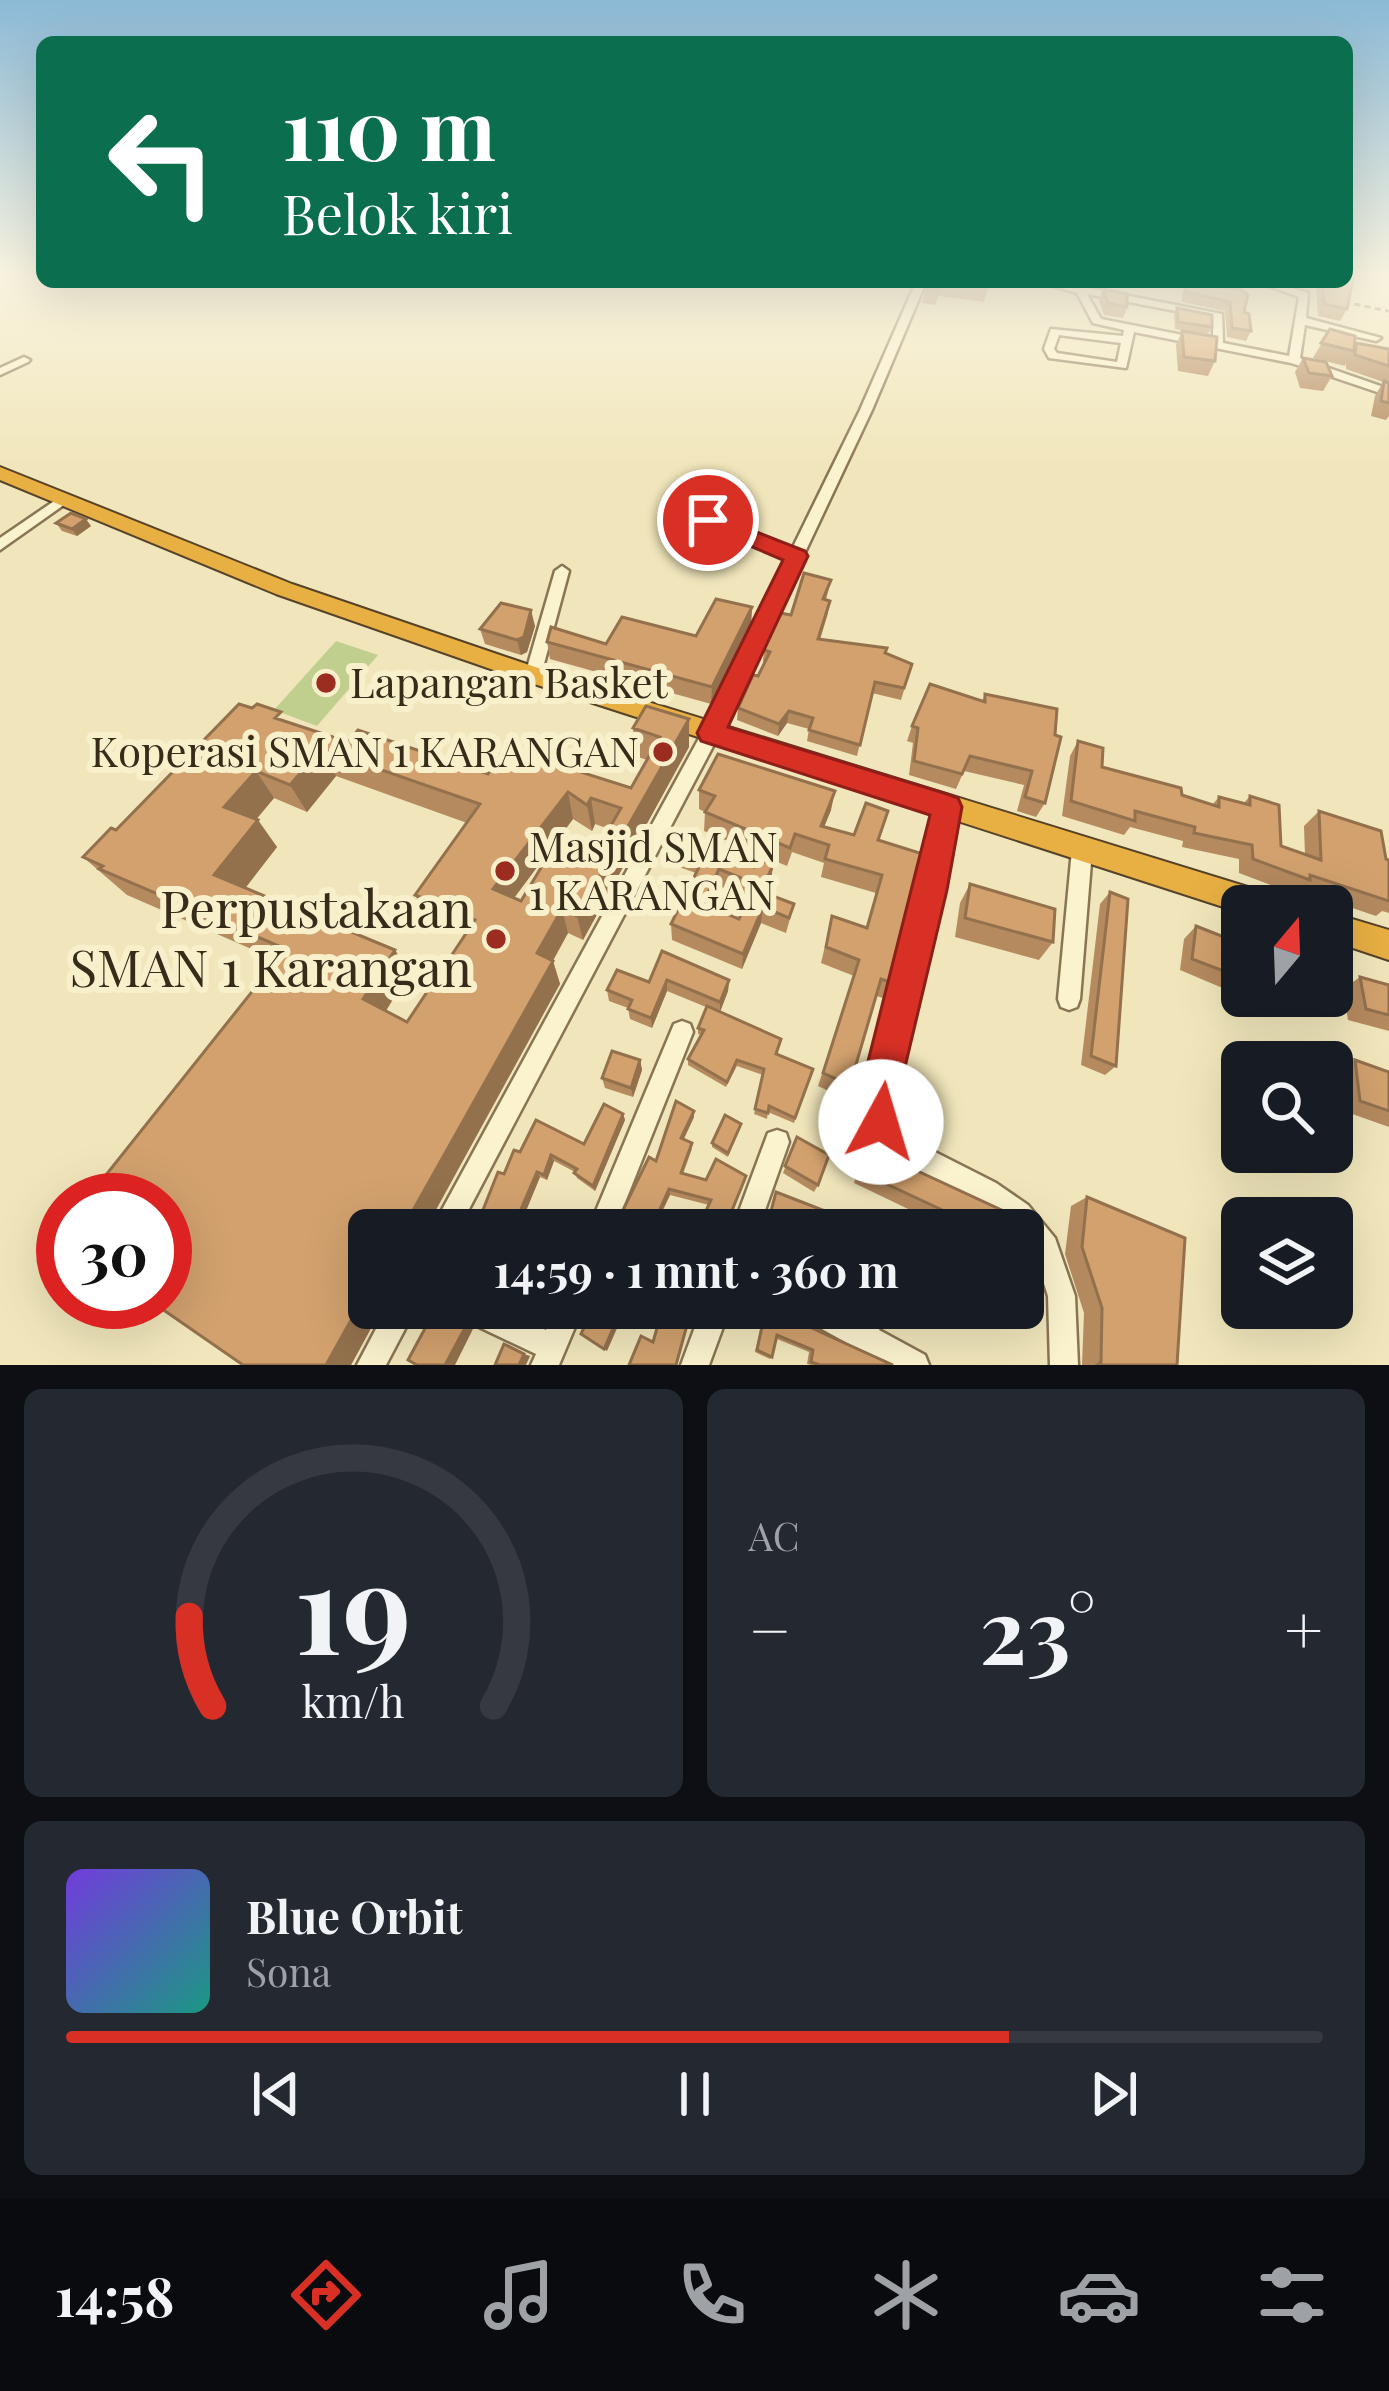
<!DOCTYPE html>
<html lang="id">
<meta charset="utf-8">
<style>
:root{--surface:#171b24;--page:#242831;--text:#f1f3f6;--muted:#9ea1a6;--line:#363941;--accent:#d93025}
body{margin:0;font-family:"Playfair Display",serif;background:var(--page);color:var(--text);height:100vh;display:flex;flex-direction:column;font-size:45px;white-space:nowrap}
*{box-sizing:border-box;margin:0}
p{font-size:39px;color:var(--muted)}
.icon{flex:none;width:66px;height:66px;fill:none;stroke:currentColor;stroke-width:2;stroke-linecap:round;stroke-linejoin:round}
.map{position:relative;height:1365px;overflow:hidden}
.details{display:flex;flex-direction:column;gap:24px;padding:24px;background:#0d0f14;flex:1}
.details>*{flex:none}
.top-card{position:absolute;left:36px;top:36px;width:1317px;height:252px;border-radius:18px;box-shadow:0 12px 48px #0002;background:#0b6e4f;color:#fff;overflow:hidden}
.needle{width:78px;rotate:19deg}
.controls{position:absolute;left:1221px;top:885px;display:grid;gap:24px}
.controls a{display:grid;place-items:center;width:132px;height:132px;border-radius:18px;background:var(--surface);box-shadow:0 12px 48px #0002;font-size:60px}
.speed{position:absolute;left:36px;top:1173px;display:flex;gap:24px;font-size:60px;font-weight:700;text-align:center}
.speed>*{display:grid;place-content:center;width:156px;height:156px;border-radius:50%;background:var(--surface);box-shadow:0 12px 48px #0002;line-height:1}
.speed .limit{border:18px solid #d22;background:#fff;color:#111}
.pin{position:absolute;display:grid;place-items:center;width:102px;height:102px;color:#fff;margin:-51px;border:6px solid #fff;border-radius:50%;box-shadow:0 3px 12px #0007}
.me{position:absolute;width:132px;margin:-66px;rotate:6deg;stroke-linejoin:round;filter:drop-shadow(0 0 9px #0008)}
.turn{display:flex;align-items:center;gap:42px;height:252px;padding:0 48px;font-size:54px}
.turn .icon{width:156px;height:156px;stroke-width:2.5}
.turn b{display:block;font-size:84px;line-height:102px}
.big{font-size:90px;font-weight:700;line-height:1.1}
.details .tile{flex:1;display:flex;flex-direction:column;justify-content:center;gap:18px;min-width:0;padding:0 42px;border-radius:18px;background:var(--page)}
.details .dial{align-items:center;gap:0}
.dial svg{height:312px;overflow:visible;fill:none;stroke:var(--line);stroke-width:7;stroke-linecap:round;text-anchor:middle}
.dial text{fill:var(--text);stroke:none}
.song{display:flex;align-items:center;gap:36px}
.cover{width:144px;height:144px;border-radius:18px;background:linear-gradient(135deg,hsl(260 70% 55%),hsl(170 70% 35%))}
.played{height:12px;border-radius:6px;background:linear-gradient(90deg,var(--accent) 75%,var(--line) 75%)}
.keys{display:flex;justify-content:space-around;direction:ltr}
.heat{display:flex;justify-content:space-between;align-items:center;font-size:66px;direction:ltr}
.details .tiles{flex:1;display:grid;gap:24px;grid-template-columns:1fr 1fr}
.tile:last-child{grid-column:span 2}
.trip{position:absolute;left:348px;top:1209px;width:696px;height:120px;border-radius:18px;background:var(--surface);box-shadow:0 12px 48px #0002;font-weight:700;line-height:120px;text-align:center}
.tabs{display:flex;height:192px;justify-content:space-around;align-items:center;background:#090b0e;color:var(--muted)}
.tabs .icon{width:84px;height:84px}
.tabs .current{color:var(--accent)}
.tabs b{font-size:54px;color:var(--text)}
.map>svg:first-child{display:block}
.green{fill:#c1cf8e}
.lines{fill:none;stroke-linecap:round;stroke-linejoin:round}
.minor-casing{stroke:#897554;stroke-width:5}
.highway-casing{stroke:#564229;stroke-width:4}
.path{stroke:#897554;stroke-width:3;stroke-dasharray:6 4.5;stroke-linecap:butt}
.minor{fill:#fbf2ce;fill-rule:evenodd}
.highway{fill:#e8b043;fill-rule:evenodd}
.wall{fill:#b58a5f;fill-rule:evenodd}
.shaded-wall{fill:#93714d}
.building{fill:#d2a16e;stroke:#93714d;stroke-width:3;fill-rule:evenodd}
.route{fill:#d93025;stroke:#8d1f18;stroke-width:3}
.poi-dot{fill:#9c2b20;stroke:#f8efcb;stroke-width:4.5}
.labels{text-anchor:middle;stroke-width:12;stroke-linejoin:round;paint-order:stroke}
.poi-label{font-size:42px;fill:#372b1a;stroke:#f8efcb;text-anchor:start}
.near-poi-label{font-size:51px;fill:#372b1a;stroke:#f8efcb;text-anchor:end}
</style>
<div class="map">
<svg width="1389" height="1365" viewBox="0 0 1389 1365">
<rect width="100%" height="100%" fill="#f1e6bb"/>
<path class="green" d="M336 641 378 655 317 726 274 710Z"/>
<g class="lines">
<g class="minor-casing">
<g id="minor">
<path d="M916 282H926L872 410 720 733 458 1230H431L703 731 788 558 701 520 703 517H713L792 549 860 410Z"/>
<path d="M1040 282H1057L1222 314 1223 343 1289 356 1299 297 1258 282H1273L1308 293 1306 318 1381 338 1376 341 1305 325 1300 358 1389 389V396L1291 363 1134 332 1126 368 1049 358 1044 349 1051 329 1123 336 1124 330 1093 323 1077 293ZM1087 294 1213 318V341L1101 319ZM1059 335 1121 343 1117 362 1057 353 1054 349Z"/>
<path d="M24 357 30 360 28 362 0 375V368Z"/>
<path d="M63 495 68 496V502L0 550V538Z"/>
<path d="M562 566 569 571 541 675 533 681 525 675 555 571Z"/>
<path d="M947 799 954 801 956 807 941 891 889 1103 902 1128 929 1149 996 1183 1028 1205 1055 1238 1075 1296 1078 1365H1050L1048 1296 1035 1255 1023 1240V1230H1015C981 1191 922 1185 887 1147 877 1136 871 1118 865 1104L921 891 938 807 940 801Z"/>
<path d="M1082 841 1089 844 1092 850 1080 999 1077 1007 1069 1010 1061 1007 1058 999 1072 850 1075 844Z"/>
<path d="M682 1021 690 1024 693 1032 614 1230H588L674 1024Z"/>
<path d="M777 1130 786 1133 789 1142 758 1230H732L768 1133Z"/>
<path d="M387 1308H416L386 1365H357Z"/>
<path d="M456 1308H500L546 1330 555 1308H583L559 1365H531L536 1354 460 1318Z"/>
<path d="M702 1308H730L709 1365H681Z"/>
<path d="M798 1308H839L855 1317 857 1308H885L879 1330 925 1355 929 1365H887L802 1318Z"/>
</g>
</g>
<g class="highway-casing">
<g id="highway">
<path d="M0 467 292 584 541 669 1264 892 1274 896 1279 906H1242V913L525 681 276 594 0 480Z"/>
<path d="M1332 913 1389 930V960L1332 941Z"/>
</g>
</g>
<path class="path" d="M1344 302 1389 311"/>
<use href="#minor" class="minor"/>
<use href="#highway" class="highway"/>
</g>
<g class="wall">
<path d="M928 282H989L984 302 939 296 935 305 922 303Z"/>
<path d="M1316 282H1347V309L1340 321 1318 316Z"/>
<path d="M1186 284 1240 289 1244 312 1251 331 1246 341 1227 337 1225 311 1182 302V293Z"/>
<path d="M1103 289 1127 307 1123 318 1104 315 1099 301Z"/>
<path d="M1177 308 1212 327 1208 334 1175 329 1174 315Z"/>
<path d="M1330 329 1354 346 1389 349V416L1386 420 1371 416 1375 396 1383 382 1346 369V363L1345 366 1313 358Z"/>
<path d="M1182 331 1215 361 1208 376 1178 371 1176 345Z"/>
<path d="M1303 358 1332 376 1323 391 1300 388 1295 372Z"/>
<path d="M730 487V502L721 514 705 509V494Z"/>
<path d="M56 523 91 526 77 536 62 531Z"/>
<path d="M831 580 826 600 828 613 820 640 885 653 912 664 901 700 872 693 857 756 807 741 809 729 787 723 778 736 737 720 738 708 765 662H763L764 650 791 615Z"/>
<path d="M752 607 751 624 711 704 550 659 547 642 606 644 696 636Z"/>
<path d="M535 626 527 652 521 655 485 644 480 629Z"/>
<path d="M985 694 1057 709 1045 803 1036 817 1017 811 1024 785 964 771 956 789 909 775 913 743 907 741 912 726 982 701Z"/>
<path d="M286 722 348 742 488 774 631 788 647 760 635 756 633 728 689 747 583 940 568 933 553 961 560 984 369 1308H382L351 1365 277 960 127 895 83 857ZM336 776 467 823 415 895 428 919 465 935 407 1022 386 1011 409 973 395 950 245 888 277 847 256 820 274 798 307 812ZM573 819 592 831 595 824 609 829 594 855 521 901 514 898Z"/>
<path d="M1078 741 1102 767 1212 805 1219 797 1243 804 1250 796 1281 846 1305 855 1304 826 1319 811 1389 860V913L1382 911 1376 916 1299 890 1294 894 1239 873V859L1182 847 1183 841 1130 827 1124 835 1062 816 1070 756Z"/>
<path d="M699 790 831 810 824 827 879 840 895 984 888 1000 877 996 850 1085 844 1098 818 1086 854 976 821 963 832 916 866 928 876 893 821 877 824 863 792 852 787 866 704 831 705 812 699 809Z"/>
<path d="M668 846 754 867 773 865 771 881 766 893 794 904 786 933 761 923 742 969 672 940 671 924 696 873 668 863ZM719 886 748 898 739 919 709 907Z"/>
<path d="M970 884 1053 942 1039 960 955 937 960 903Z"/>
<path d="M1110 892 1116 1066 1105 1075 1081 1065 1100 904Z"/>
<path d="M1196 926 1242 944V983L1232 992 1180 970 1184 939Z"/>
<path d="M662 951 729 980 728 991 720 1012 776 1054 813 1069 794 1123 768 1112 767 1119 754 1114 763 1075 737 1066 726 1087 688 1065V1059L701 1035 698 1034V1028L706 1007 667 991 652 1028 630 1019 628 1008 609 1001 607 990 649 982Z"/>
<path d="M1360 977 1389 985V1031L1348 1020 1343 989Z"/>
<path d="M640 1060 642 1070 633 1097 605 1088 602 1078Z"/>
<path d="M1355 1060 1389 1072V1127L1341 1110 1337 1070Z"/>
<path d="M623 1114 625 1120 595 1191 577 1178 575 1172 554 1161 547 1180 540 1177 521 1223 535 1230H475L504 1174 520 1152 584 1144Z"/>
<path d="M694 1117 684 1139 692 1149 683 1174 706 1180 746 1176 745 1182 709 1205 670 1195 654 1230H650L625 1215 623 1210 656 1161Z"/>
<path d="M741 1124 728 1157 712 1147V1143Z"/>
<path d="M797 1137 818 1185 814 1192 783 1173Z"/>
<path d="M868 1148 1034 1225V1254L1023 1259V1230H952L854 1183 861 1160Z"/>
<path d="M776 1192 866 1230H802L769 1216Z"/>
<path d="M1087 1197 1177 1365H1082L1084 1313 1065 1254 1071 1206Z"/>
<path d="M765 1308H783L805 1325 893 1365H811L807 1364 809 1352 777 1339 772 1357 770 1359 755 1352Z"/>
</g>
<g class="shaded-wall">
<path d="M730 487V502L721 514V499Z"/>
<path d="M86 519 91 526 77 536 72 529Z"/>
<path d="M752 607 751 624 711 704 712 687Z"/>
<path d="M531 610 535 626 527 652 521 655 517 640Z"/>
<path d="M789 711 787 723 778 736 779 724Z"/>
<path d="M689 719V747L583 940 577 916Z"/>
<path d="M321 749 336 776 307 812 290 785Z"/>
<path d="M256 771 274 798 244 833 224 807Z"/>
<path d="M835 791 831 810 817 844 821 826Z"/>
<path d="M568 792 573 819 502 914 493 889Z"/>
<path d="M591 798 595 824 592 831 587 805Z"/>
<path d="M258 820 277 847 236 900 214 875Z"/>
<path d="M773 865 771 881 761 903 763 887Z"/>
<path d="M719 869V886L703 920V904Z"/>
<path d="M763 907 761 923 742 969 743 954Z"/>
<path d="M562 909 568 933 544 976 537 953Z"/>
<path d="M395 950 409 973 380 1020 363 999Z"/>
<path d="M553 961 560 984 425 1230H402Z"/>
<path d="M667 980V991L652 1028 651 1018Z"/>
<path d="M729 980 728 991 720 1012V1002Z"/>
<path d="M640 1060 642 1070 633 1097 631 1088Z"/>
<path d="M694 1111V1117L681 1144V1138Z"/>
<path d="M623 1114 625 1120 595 1191 593 1186Z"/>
<path d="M551 1155 554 1161 547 1180 544 1175Z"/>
<path d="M537 1172 540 1177 520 1225 516 1221Z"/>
<path d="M669 1189 670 1195 652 1230V1227Z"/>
<path d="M369 1288V1308H382L351 1365H326Z"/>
<path d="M441 1308 447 1309 458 1322 450 1319Z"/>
<path d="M622 1308H626L607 1351 604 1349Z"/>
<path d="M466 1326 473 1329 455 1365H445Z"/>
<path d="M524 1354 530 1356 526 1365H519Z"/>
</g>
<g class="building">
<path d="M1347 278 1353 279 1347 309 1324 304 1322 282H1347Z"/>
<path d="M928 282H942L938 290 925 288Z"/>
<path d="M953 282H989L988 287Z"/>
<path d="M1186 284 1240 289 1248 295 1244 312 1249 314 1251 331 1232 328 1230 302 1186 292Z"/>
<path d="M1103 289 1127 294V307L1108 303Z"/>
<path d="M1177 308 1212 315V327L1178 322Z"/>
<path d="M1330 329 1355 336 1354 351 1321 343Z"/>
<path d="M1182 331 1217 337 1215 361 1184 357Z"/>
<path d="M1356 343 1389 349V366L1355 355Z"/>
<path d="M1303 358 1326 362 1332 376 1309 373Z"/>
<path d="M1384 381 1389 383V403L1381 401Z"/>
<path d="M715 482 730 487 721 499 705 494Z"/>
<path d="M71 513 86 519 72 529 56 523Z"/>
<path d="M804 573 831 580 823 599 830 601 818 639 887 648 885 653 912 664 904 688 875 682 860 745 809 730 813 718 789 711 779 724 738 708 753 675 758 676 770 652 764 650 780 613 791 615Z"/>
<path d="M716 599 752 607 712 687 547 642 551 627 606 644 622 617 696 636Z"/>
<path d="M501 603 531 610 524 637 517 640 480 629Z"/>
<path d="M930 684 985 702V694L1057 709 1055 735 1061 737 1045 803 1025 797 1032 771 970 756 962 774 914 761 918 728 912 726Z"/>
<path d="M239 704 252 708 257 704 281 712 275 718 348 742 358 730 488 774 505 748 631 788 660 737 633 728 646 706 689 719 577 916 562 909 537 953 553 961 402 1230H369V1288L326 1365H243L152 1302H165V1200H86L286 949 99 869 103 866 83 857 111 828 116 830ZM321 749 480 804 415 895 475 920 407 1022 363 999 395 950 214 875 258 820 224 807 256 771 290 785ZM568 792 587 805 591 798 621 808 594 855 557 841 521 901 493 889Z"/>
<path d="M1078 741 1103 748 1102 767 1181 788 1182 795 1219 807V797L1250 805V796L1279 805 1281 846 1321 860 1319 811 1381 831 1386 859 1389 860V901L1310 875V880L1253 859 1252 845 1194 833 1195 827 1135 811V821L1071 801Z"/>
<path d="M718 754 835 791 821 826 854 835 866 803 888 811 878 840 926 855 895 984 881 979 850 1085 823 1073 859 960 826 947 832 916 867 928 882 875 825 859 829 845 795 834 790 848 705 812 715 796 699 790Z"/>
<path d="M675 830 754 867 758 859 773 865 763 887 719 869 703 904 739 919 752 888 794 904 789 918 763 907 743 954 671 924 703 859 668 846Z"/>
<path d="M970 884 1055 909 1053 942 965 918Z"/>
<path d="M1110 892 1128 899 1116 1066 1091 1056Z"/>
<path d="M1196 926 1242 944V978L1192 959Z"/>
<path d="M662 951 729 980 720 1002 667 980 651 1018 628 1009 632 1000 607 990 617 970 649 982Z"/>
<path d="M1360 977 1389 985V1015L1366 1009Z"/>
<path d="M707 1006 781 1039 776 1054 813 1069 795 1118 769 1106 768 1113 755 1109 764 1069 737 1060 727 1082 688 1059 704 1030 698 1028Z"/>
<path d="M612 1051 640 1060 631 1088 602 1078Z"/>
<path d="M1355 1060 1389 1072V1111L1360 1101Z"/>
<path d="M676 1101 694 1111 681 1138 692 1143 681 1173 706 1180 716 1159 746 1176 724 1230H697L711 1200 669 1189 652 1227 623 1210 649 1157 656 1161Z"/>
<path d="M604 1104 623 1114 593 1186 574 1173 577 1169 551 1155 544 1175 537 1172 516 1221 534 1228 533 1230H475L498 1172 504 1174 514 1150 520 1152 536 1120 584 1144Z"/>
<path d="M725 1115 741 1124 728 1153 712 1143Z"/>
<path d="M797 1137 829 1155 818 1185 785 1166Z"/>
<path d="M868 1148 1034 1225V1254L1023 1248V1230H985L861 1172Z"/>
<path d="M776 1192 846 1219 866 1230H808L804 1228 805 1224 771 1211Z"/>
<path d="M1087 1197 1185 1238 1177 1365H1097L1101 1362 1102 1308 1082 1247Z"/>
<path d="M436 1308H441L450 1319 466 1326 445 1365H417L408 1360Z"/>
<path d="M593 1308H622L604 1349 581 1334Z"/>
<path d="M766 1308H783L802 1317 805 1325 893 1365H820L811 1362 813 1350 777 1335 772 1357 757 1350Z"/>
<path d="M661 1314 687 1325 676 1365H629L641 1336 653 1342Z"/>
<path d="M504 1344 524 1354 519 1365H495Z"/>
</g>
<linearGradient id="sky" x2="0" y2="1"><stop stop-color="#8bb9d6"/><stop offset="0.59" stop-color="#f9f4e0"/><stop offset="1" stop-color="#f9f4e0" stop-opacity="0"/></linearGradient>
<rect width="1389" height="464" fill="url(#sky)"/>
<path class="route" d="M708 513 805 551 808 556 728 727 947 794 958 798 962 807 947 890 896 1105 901 1122 895 1136 881 1141 867 1136 857 1105 930 815 701 741 697 733 783 560 700 525 697 520Z"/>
<g class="poi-dot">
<circle cx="326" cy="683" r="12"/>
<circle cx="663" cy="752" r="12"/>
<circle cx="505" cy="871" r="12"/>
<circle cx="496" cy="939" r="12"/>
</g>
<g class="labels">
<g class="poi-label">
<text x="350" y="698">Lapangan Basket</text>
<text x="639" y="767" text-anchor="end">Koperasi SMAN 1 KARANGAN</text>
<text x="529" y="862">Masjid SMAN<tspan x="529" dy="48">1 KARANGAN</tspan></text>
</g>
<g class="near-poi-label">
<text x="472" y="928">Perpustakaan<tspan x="472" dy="59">SMAN 1 Karangan</tspan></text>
</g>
</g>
</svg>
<div class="controls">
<a><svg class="needle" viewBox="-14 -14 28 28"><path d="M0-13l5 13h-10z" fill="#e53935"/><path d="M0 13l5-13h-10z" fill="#9ea1a6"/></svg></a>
<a><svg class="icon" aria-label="search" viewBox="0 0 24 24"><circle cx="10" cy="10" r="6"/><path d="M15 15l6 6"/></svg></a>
<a><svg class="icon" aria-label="layers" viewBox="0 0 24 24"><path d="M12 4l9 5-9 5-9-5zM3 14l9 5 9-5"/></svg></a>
</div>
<div class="speed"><div class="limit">30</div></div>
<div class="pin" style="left:708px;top:520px;background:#d93025"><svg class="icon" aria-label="arrive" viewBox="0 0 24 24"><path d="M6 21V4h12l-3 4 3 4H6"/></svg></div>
<svg class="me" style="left:881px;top:1122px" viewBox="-20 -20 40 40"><circle r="19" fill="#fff"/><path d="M0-13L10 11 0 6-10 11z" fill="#d93025"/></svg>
<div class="trip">14:59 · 1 mnt · 360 m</div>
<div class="top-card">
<div class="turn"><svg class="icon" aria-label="left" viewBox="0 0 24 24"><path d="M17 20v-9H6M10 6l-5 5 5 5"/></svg><div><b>110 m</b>Belok kiri</div></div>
</div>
</div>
<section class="details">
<div class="tiles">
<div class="tile dial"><svg viewBox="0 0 100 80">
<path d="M14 69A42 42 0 1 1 86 69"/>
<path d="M14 69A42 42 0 0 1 8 46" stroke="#d93025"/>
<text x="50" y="56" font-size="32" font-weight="700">19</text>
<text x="50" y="72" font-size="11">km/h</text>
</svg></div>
<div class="tile"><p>AC</p>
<div class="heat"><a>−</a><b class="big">23°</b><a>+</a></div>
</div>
<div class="tile">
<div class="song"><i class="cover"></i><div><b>Blue Orbit</b><p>Sona</p></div></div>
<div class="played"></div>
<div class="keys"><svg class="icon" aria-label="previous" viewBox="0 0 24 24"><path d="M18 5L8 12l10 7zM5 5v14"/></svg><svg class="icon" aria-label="pause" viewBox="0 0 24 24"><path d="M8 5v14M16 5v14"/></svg><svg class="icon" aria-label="next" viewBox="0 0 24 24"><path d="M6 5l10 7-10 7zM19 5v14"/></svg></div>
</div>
</div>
</section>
<nav class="tabs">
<b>14:58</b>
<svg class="icon current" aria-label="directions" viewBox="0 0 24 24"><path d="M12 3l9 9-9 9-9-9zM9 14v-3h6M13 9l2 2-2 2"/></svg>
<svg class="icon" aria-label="music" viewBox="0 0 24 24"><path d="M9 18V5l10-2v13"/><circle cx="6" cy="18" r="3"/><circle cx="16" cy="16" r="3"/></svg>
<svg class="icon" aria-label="phone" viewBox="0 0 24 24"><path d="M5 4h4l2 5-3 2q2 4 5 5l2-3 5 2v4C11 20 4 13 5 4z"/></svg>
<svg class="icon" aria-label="climate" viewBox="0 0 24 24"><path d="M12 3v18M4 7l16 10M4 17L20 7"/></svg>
<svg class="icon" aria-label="car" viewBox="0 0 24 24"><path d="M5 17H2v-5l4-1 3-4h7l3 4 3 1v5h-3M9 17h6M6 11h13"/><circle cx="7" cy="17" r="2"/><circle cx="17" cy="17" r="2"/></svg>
<svg class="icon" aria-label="filters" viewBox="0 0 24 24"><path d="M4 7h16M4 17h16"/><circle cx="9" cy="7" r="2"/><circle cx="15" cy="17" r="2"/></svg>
</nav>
